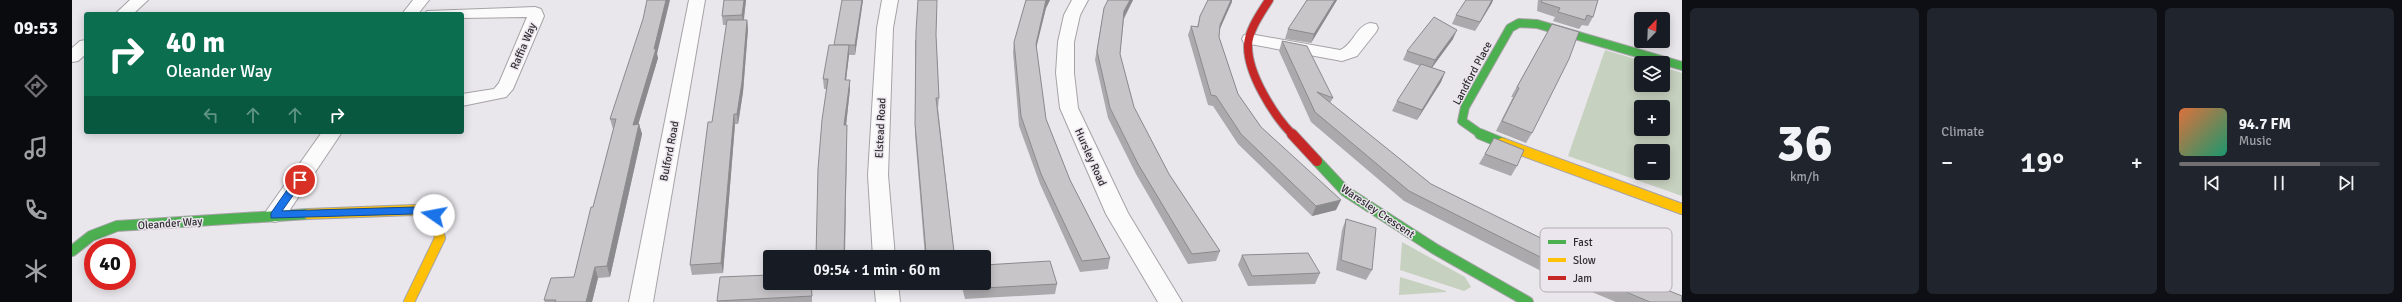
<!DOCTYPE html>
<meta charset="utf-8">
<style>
:root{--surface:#171b24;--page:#20242c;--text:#f1f3f6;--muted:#9ea1a6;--line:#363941;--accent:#716f72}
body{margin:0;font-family:Signika,sans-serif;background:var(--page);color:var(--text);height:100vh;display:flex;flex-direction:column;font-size:15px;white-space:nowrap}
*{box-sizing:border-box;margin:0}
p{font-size:13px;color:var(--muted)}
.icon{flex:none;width:22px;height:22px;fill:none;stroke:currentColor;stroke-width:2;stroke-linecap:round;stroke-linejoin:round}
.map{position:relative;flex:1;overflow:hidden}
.side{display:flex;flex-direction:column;gap:8px;padding:8px;background:#0d0f14;width:720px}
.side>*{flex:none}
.banner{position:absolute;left:12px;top:12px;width:380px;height:122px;border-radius:4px;box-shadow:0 2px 10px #0003;background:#0b6e4f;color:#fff;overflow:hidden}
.needle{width:26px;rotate:23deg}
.buttons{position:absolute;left:1562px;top:12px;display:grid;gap:8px}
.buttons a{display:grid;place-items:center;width:36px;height:36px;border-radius:4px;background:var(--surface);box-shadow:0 2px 10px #0003;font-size:20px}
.speed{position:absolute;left:12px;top:238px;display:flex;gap:8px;font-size:20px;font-weight:700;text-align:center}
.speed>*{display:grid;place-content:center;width:52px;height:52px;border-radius:50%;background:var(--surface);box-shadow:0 2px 10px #0003;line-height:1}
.speed .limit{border:6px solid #d22;background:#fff;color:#111}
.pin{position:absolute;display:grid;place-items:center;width:34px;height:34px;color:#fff;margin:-17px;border:2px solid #fff;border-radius:50%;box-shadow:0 1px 4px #0007}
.me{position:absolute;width:44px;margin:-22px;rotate:282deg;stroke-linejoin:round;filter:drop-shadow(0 0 3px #0008)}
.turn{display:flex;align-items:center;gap:14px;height:84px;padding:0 16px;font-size:18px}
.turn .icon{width:52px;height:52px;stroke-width:2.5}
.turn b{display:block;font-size:28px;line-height:34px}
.lanes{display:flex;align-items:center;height:38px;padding:0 16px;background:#0003;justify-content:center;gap:20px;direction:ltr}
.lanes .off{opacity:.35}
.big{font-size:30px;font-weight:600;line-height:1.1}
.side .card{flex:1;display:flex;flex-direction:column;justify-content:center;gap:6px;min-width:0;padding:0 14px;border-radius:6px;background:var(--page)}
.side .dial{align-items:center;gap:0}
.dial b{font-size:52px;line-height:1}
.song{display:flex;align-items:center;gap:12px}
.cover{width:48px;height:48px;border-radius:6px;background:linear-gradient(135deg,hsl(20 70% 55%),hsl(160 70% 35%))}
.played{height:4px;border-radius:2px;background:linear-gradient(90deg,var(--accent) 70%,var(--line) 70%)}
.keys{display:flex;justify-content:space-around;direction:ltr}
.heat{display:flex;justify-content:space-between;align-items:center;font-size:22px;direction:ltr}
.side .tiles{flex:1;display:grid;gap:8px;grid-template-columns:repeat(3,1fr)}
.trip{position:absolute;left:691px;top:250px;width:228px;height:40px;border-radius:4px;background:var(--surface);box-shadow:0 2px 10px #0003;font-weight:600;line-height:40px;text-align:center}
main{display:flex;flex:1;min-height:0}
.tabs{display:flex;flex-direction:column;width:72px;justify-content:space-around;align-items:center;background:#090b0e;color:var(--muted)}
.tabs .icon{width:28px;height:28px}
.tabs .selected{color:var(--accent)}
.tabs b{font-size:18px;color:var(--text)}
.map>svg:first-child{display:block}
.green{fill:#c7d1bf;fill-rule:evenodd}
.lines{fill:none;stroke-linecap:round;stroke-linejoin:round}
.street-casing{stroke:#a6a3a7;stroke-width:2}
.fast-far1-casing{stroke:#a6a3a7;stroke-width:10}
.fast-casing{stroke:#a6a3a7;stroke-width:12}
.slow-casing{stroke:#a6a3a7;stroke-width:12}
.jam-far1-casing{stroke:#a6a3a7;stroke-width:10}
.jam-casing{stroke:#a6a3a7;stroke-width:12}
.street{fill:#fcfbfc;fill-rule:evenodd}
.fast-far1{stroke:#4caf50;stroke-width:8}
.fast{stroke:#4caf50;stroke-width:10}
.slow{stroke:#ffc107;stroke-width:10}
.jam-far1{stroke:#c62828;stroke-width:8}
.jam{stroke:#c62828;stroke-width:10}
.wall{fill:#aba9ac}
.shaded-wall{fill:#8b8a8c}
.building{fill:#c7c5c8;stroke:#8b8a8c}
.route{fill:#1a73e8;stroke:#114b97}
.labels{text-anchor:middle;stroke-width:3;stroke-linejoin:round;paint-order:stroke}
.street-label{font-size:11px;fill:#302e31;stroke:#ebe5ee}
.key{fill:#ebe5ee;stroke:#b3aeb5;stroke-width:1}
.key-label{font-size:11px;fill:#302e31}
</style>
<main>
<nav class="tabs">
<b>09:53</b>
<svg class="icon selected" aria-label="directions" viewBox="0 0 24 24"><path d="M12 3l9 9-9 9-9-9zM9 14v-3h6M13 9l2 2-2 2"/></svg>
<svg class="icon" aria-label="music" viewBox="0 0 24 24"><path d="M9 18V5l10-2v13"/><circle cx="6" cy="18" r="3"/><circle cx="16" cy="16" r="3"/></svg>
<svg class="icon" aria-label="phone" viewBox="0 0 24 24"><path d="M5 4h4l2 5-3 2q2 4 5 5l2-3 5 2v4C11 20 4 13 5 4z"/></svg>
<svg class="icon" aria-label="climate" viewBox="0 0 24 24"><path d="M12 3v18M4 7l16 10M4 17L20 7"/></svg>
</nav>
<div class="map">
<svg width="1610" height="302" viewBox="0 0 1610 302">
<rect width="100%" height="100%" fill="#eae7ec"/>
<g class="green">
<path d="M1533 50 1577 63H1569V85H1591V67L1610 73V196L1496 156ZM1569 107H1591V129H1569ZM1569 151H1591V173H1569Z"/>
<path d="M1330 242 1393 277 1399 287 1392 291 1328 270Z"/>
<path d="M1328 277 1374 291V292L1327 295Z"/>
</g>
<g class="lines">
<g class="street-casing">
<g id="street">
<path d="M58 0H76L61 14H43Z"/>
<path d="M341 0H357L346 14H330Z"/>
<path d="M617 0H633L581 302H557Z"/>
<path d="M810 0H826L821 28 816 175 823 257H801L796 175 805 28Z"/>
<path d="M1000 0H1016L1008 15 1002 42V73L1006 108 1056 213 1110 302H1086L1034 214 988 108 984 73 986 42 992 15Z"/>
<path d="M463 7 469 9 472 16 441 89 434 97 390 106V94L422 89 427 83 455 17 390 18V14H353L355 11Z"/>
<path d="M1298 23 1304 24 1306 28 1304 32 1285 56 1270 61 1178 44 1172 43 1170 39 1172 35 1178 34 1268 50C1281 45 1284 26 1298 23Z"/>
<path d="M14 40V54L6 61 0 62V48L8 41Z"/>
<path d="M250 132H270L211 220 203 222 195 220 192 215 195 210Z"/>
<path d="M802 283H826L828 302H804Z"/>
</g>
</g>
<g class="fast-far1-casing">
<path id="fast-far1" d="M1410 135 1390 121 1393 107 1438 28 1447 23 1465 24 1610 66"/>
</g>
<g class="fast-casing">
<g id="fast">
<path d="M1408 134 1430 143"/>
<path d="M1245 161 1273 191 1363 249 1456 302"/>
<path d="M0 251 19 236 45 226 236 214"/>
</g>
</g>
<g class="slow-casing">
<g id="slow">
<path d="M1430 143 1610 209"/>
<path d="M236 214 342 210 362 215 368 238 337 302"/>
</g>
</g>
<g class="jam-far1-casing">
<path id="jam-far1" d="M1197 0C1189 13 1177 29 1176 45 1175 73 1202 116 1221 135"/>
</g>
<g class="jam-casing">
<path id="jam" d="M1220 134 1245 161"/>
</g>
<use href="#street" class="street"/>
<use href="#fast-far1" class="fast-far1"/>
<use href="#fast" class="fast"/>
<use href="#slow" class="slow"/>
<use href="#jam-far1" class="jam-far1"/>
<use href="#jam" class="jam"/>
</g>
<g class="wall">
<path d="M652 0H674L672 20H675L676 29 671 92 666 124H663L651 273 620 275 618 265 655 25H651L650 16Z"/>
<path d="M791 0 783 55H777L774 80H778V89L774 125H775V135L754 89H752L751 79 762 45Z"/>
<path d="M954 0H978L974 8 964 46 974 119 998 180 1038 258 1036 269 1008 272 968 184 947 126 941 52 942 42Z"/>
<path d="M1036 0H1061L1052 19 1048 54 1062 107 1097 174 1148 251 1144 261 1116 264 1064 174 1036 118 1023 60 1032 8Z"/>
<path d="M1136 0H1160L1148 29 1147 37 1166 94 1189 127 1264 210 1240 216 1166 144 1141 106 1136 105 1116 35 1119 26 1125 27 1128 16Z"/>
<path d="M1235 0H1265L1239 43 1213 39 1216 29Z"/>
<path d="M1394 0H1421L1403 31 1380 24 1384 15Z"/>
<path d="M1466 0H1526L1521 17 1516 26 1510 25 1507 29 1481 21 1483 17 1465 11Z"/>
<path d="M1480 24 1460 133 1454 143 1424 131 1441 97H1439Z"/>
<path d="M864 35 867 98 866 108 882 252V257H853L843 134V40Z"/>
<path d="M1381 39 1360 68 1373 72 1369 82 1345 120 1320 111 1325 101 1348 66 1331 60 1335 51Z"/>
<path d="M1210 41 1261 98 1258 103 1359 184 1488 261 1477 275 1332 201 1239 122 1207 51Z"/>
<path d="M585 54 586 58 566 125 567 124 570 134 538 277 526 278 520 302H473L472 300 502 277 542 129H541L538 119Z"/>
<path d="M1422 138 1445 166 1439 176 1407 164Z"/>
<path d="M1274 219 1300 270 1294 280 1264 270 1270 230Z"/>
<path d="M1504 253 1609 302H1544L1491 280 1497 263Z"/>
<path d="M1170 255 1248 273 1243 284 1176 286 1166 265Z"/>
<path d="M740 283V302H646L645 301Z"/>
<path d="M889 283H912L985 284 983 294 893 299Z"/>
</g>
<g class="shaded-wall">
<path d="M594 0H598L585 54 586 58 563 135 561 125Z"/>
<path d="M672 0H674L671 24 670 15Z"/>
<path d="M790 0H791L783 55V45Z"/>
<path d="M974 0H978L974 8 963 53 964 44Z"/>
<path d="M1058 0H1061L1050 21 1052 11Z"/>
<path d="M1159 0H1160V2L1145 35 1148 25Z"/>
<path d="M1263 0H1265L1239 43 1242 34Z"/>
<path d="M1420 0H1421L1420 3 1403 31Z"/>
<path d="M675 20 676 29 671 92 666 124 665 114Z"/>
<path d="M1385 30 1381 39 1358 70 1363 60Z"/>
<path d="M777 45V55L773 89V80Z"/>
<path d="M1373 72 1369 82 1345 120 1350 110Z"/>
<path d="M778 80V89L773 135 772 125Z"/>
<path d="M662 114 663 124 651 273 649 263Z"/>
<path d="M567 124 570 134 538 277 535 266Z"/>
<path d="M775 125V135L773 257H772Z"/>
<path d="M1269 200 1264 210 1240 216 1244 206Z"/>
<path d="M1495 251 1488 261 1477 275 1484 265Z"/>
<path d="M523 267 526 278 520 302H514Z"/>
<path d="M739 283H740V302V296Z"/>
</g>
<g class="building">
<path d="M575 0H594L582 49H584L561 125 567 124 535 266 523 267 514 302H483L484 300H472L479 278 502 277 519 207H521L544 119H538L571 19Z"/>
<path d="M652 0H672L670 15 650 16Z"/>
<path d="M770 0H790L783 45H762Z"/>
<path d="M846 0H865L864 35 867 98H864L882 252 854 253 843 124 844 31Z"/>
<path d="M954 0H974L964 44 974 119 998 180 1038 258 1010 261 969 174 949 116 942 42Z"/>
<path d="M1036 0H1058L1052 11 1048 54 1062 107 1097 174 1148 251 1120 254 1066 164 1038 108 1025 51 1032 8Z"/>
<path d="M1136 0H1159L1148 25 1147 37 1166 94 1189 127 1269 200 1244 206 1169 134 1144 96 1139 95 1119 26 1126 27 1128 16Z"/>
<path d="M1235 0H1263L1242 34 1216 29Z"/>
<path d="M1394 0H1420L1408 22 1384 15Z"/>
<path d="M1470 0H1526L1521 17 1515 15 1513 20 1486 12 1488 8 1469 2Z"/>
<path d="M1362 17 1385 30 1363 60 1335 51Z"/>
<path d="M655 20H675L670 82 665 114H662L649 263 618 265 636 122H640Z"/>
<path d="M1480 24 1507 32 1497 59 1460 133 1430 121 1447 88 1445 87Z"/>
<path d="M1210 41 1235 46 1261 98 1245 92 1359 184 1495 251 1484 265 1337 191 1243 112Z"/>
<path d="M757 45H777L773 80H778L772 125H775L772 257H744L746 169 750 120 756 79H751Z"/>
<path d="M1349 64 1373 72 1350 110 1325 101Z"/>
<path d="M1422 138 1452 150 1445 166 1413 154Z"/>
<path d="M1274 219 1304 228 1300 270 1269 260Z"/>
<path d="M1236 253 1248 273 1180 276 1170 255Z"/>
<path d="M1504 253 1610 296 1609 302H1578L1499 269Z"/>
<path d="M978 261 985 284 894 289 892 283H912V265Z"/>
<path d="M698 275V283H739L740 296 645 301 648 277Z"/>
</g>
<path class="route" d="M228 176 232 180 210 211 342 207 366 212 367 215 362 218 342 214 199 218V213L224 177Z"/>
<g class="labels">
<g class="street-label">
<text transform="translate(451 46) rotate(-67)" y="4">Raffia Way</text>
<text transform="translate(1400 73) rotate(-62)" y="4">Landford Place</text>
<text transform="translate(808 128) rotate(-87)" y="4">Elstead Road</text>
<text transform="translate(597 151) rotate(-79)" y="4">Bulford Road</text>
<text transform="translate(1019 157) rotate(66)" y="4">Hursley Road</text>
<text transform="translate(1306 211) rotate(34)" y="4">Waresley Crescent</text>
<text transform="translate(98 223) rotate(-4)" y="4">Oleander Way</text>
</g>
</g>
<rect x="1468" y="228" width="132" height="64" rx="6" class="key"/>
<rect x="1476" y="240" width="18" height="4" fill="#4caf50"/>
<rect x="1476" y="258" width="18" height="4" fill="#ffc107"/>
<rect x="1476" y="276" width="18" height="4" fill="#c62828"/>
<g class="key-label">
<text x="1501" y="246">Fast</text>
<text x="1501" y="264">Slow</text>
<text x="1501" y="282">Jam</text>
</g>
</svg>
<div class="buttons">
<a><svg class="needle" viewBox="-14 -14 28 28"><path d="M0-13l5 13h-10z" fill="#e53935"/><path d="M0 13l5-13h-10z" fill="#9ea1a6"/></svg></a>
<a><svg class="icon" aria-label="layers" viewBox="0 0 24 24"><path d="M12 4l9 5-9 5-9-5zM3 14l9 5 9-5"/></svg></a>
<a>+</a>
<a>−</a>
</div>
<div class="speed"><div class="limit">40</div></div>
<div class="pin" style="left:228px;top:180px;background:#d93025"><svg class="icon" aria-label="arrive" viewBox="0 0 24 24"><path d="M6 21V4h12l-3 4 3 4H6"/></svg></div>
<svg class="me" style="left:362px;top:215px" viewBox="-20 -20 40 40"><circle r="19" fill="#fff"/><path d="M0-13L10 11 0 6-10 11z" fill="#1a73e8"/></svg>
<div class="trip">09:54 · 1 min · 60 m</div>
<div class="banner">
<div class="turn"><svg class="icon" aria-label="right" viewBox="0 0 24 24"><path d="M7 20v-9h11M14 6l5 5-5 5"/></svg><div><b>40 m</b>Oleander Way</div></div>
<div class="lanes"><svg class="icon off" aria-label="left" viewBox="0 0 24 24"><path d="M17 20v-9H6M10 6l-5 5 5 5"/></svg><svg class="icon off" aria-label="ahead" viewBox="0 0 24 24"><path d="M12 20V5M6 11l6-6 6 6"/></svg><svg class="icon off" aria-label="ahead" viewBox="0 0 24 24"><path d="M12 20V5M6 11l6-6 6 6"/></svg><svg class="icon" aria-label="right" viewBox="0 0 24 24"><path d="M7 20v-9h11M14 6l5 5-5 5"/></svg></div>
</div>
</div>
<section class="side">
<div class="tiles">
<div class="card dial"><b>36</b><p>km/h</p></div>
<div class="card"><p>Climate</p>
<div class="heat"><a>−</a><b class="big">19°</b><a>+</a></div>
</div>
<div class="card">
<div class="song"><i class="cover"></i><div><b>94.7 FM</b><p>Music</p></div></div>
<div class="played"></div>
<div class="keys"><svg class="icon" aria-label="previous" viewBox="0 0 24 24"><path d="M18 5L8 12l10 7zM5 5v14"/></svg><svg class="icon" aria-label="pause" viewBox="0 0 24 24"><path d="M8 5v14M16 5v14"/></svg><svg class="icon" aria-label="next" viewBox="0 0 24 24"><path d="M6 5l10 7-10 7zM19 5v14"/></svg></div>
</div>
</div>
</section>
</main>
